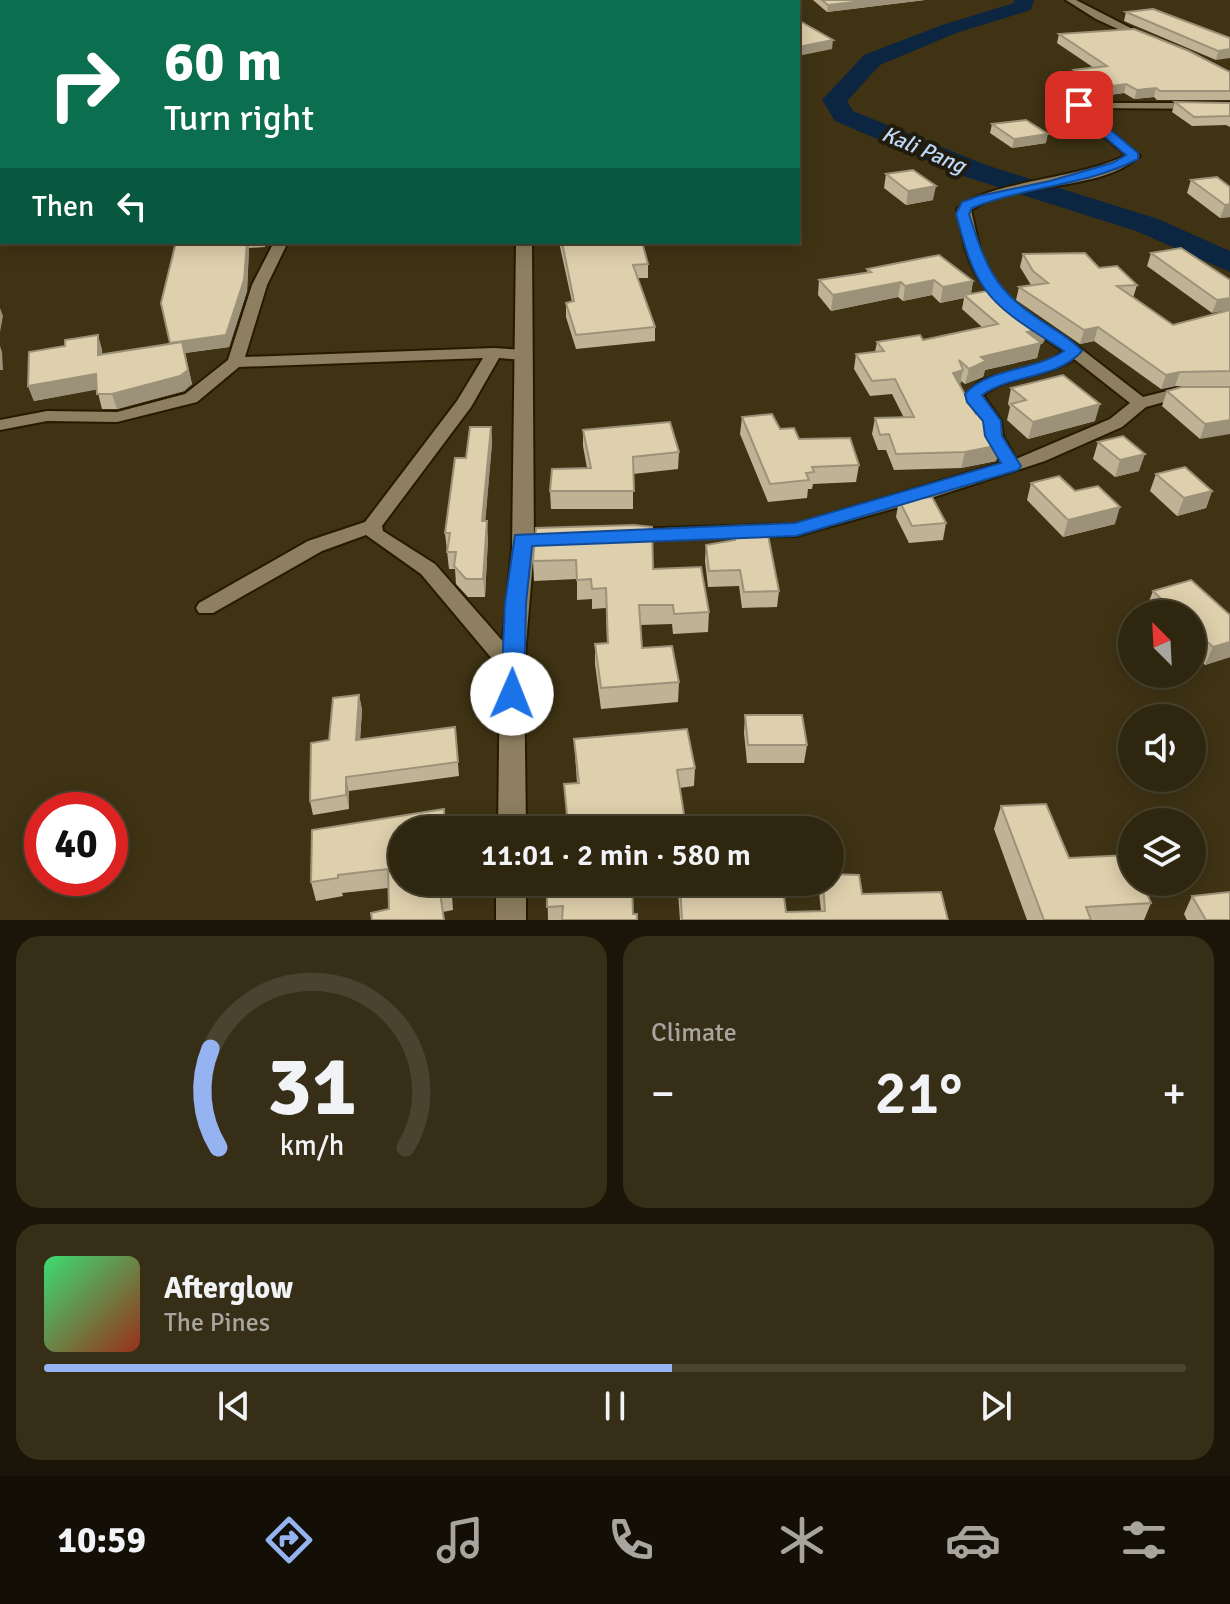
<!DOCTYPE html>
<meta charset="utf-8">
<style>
:root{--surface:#2f260f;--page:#372e18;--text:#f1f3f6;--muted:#a7a59e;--line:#4a432f;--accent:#95b2f1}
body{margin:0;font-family:Signika,sans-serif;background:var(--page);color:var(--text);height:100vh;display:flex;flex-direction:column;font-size:30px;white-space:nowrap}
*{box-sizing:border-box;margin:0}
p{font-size:26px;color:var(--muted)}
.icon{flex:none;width:44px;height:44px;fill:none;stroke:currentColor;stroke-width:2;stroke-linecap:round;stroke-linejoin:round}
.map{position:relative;height:920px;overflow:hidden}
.side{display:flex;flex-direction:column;gap:16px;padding:16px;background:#1a1508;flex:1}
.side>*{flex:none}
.top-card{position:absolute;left:0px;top:0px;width:800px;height:244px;box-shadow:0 4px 20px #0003,0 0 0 2px var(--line);background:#0b6e4f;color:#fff;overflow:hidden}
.needle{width:52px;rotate:336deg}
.controls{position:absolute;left:1118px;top:600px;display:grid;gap:16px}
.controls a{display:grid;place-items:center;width:88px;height:88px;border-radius:50%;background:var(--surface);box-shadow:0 4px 20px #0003,0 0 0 2px var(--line);font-size:40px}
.speed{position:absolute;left:24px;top:792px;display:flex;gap:16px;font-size:40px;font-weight:700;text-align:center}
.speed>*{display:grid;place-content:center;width:104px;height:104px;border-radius:50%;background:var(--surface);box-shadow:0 4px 20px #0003,0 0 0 2px var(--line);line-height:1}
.speed .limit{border:12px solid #d22;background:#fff;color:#111}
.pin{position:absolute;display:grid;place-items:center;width:68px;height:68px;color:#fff;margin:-34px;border-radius:16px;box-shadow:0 4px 12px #0006}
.me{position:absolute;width:88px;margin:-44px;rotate:1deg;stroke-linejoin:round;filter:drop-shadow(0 0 6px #0008)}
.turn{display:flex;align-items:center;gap:28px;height:168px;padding:0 32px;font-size:36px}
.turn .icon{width:104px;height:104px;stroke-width:2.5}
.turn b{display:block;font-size:56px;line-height:68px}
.then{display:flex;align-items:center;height:76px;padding:0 32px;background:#0003;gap:16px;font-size:30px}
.big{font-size:60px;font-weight:600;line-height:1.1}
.side .card{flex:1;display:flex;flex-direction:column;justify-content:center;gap:12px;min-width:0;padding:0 28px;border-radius:24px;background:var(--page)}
.side .dial{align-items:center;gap:0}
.dial svg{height:208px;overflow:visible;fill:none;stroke:var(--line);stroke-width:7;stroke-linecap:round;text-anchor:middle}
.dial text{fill:var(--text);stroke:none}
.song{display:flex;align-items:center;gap:24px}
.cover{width:96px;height:96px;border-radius:12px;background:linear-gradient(135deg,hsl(140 70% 55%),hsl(10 70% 35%))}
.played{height:8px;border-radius:4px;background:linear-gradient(90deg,var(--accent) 55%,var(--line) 55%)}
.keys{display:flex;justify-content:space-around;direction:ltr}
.heat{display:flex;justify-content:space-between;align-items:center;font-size:44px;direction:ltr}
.side .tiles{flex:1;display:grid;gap:16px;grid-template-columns:1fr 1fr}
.card:last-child{grid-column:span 2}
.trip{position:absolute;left:388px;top:816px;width:456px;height:80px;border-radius:40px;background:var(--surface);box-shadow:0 4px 20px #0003,0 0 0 2px var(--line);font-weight:600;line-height:80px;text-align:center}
.tab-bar{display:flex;height:128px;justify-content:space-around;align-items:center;background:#130f06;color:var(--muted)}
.tab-bar .icon{width:56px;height:56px}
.tab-bar .selected{color:var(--accent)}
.tab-bar b{font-size:36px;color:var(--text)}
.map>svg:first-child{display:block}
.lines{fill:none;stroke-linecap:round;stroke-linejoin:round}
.river{fill:#0c2641;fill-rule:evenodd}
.minor-casing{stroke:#261a00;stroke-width:4}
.tertiary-casing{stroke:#261a00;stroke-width:4}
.minor{fill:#8d7f5f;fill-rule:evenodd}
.tertiary{fill:#8d7f5f;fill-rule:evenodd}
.wall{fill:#c0b395}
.shaded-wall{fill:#9c9279}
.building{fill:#dfd0ad;stroke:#9c9279;stroke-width:2}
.route{fill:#1a73e8;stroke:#114b97;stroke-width:2}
.labels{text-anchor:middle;stroke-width:8;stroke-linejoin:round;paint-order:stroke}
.far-water-label{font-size:22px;font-style:italic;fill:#bdd8f9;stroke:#211b0e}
</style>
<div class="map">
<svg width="1230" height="920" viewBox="0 0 1230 920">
<rect width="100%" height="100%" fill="#3f3314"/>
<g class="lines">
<path class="river" d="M1014 0H1034L1031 10 956 33 880 65 847 101 853 111 986 165 1158 219 1230 251V272L1136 231 966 177 835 121 822 100 864 55 942 25 1014 3Z"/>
<g class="minor-casing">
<g id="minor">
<path d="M1066 0H1076L1152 39 1144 41 1096 19Z"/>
<path d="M2 30V38L0 39V31Z"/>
<path d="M1075 103H1230V109L1084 108 1140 156C1097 194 1018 179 971 210L981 254 997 286 1019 307 1080 348 1143 397 1175 389 1230 388V398L1175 399 1146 407 1122 427 1045 461 931 498 796 536 622 539 619 535 622 531 629 529 796 524 1001 463 985 436 983 422 968 402 966 394 982 380 1047 363 1063 351C1024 324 982 301 967 253 962 239 961 223 957 209 986 181 1082 179 1126 155L1073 110ZM1074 359 1130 403 1110 419 1016 459 1003 436 1001 421 983 395C1009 375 1046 378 1074 359Z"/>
<path d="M2 216V224L0 225V217Z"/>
<path d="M274 242H288L267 285 245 357 494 348 523 350 531 355 523 360 499 358 471 407 382 526 383 531 435 564 520 661 523 667 520 673 512 675 504 673 421 574 366 535 322 551 213 613H199L196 608 199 603 308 541 365 522 457 401 483 358 239 367 197 402 117 422 47 421 0 430V420L47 411 117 412 185 394 228 360 252 285Z"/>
</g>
</g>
<g class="tertiary-casing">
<g id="tertiary">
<path d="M516 242H532L534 549 524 667 526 830H498L500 667 512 549Z"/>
<rect x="496" y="882" width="30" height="38"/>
</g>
</g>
<use href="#minor" class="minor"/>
<use href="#tertiary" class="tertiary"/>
</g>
<g class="wall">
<path d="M813 0H925L827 12Z"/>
<path d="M1126 12 1230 38 1216 60 1124 21Z"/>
<path d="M1059 34 1230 72V100H1157L1154 97 1134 99 1124 93 1102 96 1072 79 1074 70 1094 68 1057 43Z"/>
<path d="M1175 102 1230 103V127L1226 125 1192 126 1172 112Z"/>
<path d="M992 124 1046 143 1012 148 990 133Z"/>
<path d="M886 174 933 200 906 205 884 188Z"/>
<path d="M1191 180 1230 187V217L1220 218 1187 193Z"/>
<path d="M176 242H266L265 247 249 248 247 291 229 347 185 353 192 384 184 391 117 409H102L97 389 34 401 28 386 65 346 98 335 102 354 170 344Z"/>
<path d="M559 242H616L617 244 648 264V278H638L655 327V341L576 349 566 317V303L572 302Z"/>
<path d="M662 242H684V245L663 246Z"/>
<path d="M1151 253 1230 280 1212 313 1147 266Z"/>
<path d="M1023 254 1099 268 1137 285 1133 298 1173 325 1230 310V386H1175L1161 389 1094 341 1080 344 1016 300 1019 287 1031 285 1020 267Z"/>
<path d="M867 269 973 281 971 294 1044 342 1040 343 1037 358 985 370 983 377 965 384 961 381 960 385 976 414 986 422 1000 445 996 461 961 468 894 470 886 450H878L872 434 875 418H904L892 394 870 396 854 369 856 354 875 352 877 342 923 340 982 327 962 309 964 298 940 303 932 295 903 301 898 297 831 311 818 295 819 280 867 273Z"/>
<path d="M1230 387 1200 439 1162 406 1167 391Z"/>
<path d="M1011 388 1095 421 1028 439 1007 420 1010 407 1008 404Z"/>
<path d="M742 417 780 429 859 465 856 482 813 484 812 489H808L807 498 768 502 740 434Z"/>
<path d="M491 427 492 443 485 521 488 538 485 597H468L456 584 455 569H449L445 533 466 458Z"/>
<path d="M583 430 679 452 678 469 633 474V509H551L550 491 587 468 583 446Z"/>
<path d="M1098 442 1139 471 1115 477 1093 459Z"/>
<path d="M1156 474 1212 491 1206 508 1177 516 1150 491Z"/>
<path d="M1031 483 1075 491 1115 524 1063 537 1027 500Z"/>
<path d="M899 500 946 523 943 540 909 543 896 517Z"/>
<path d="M733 526 779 591 777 607 742 608 739 586 708 587 705 561 706 545 732 541Z"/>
<path d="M536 528 653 569 709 612 708 632 673 634 672 624 640 625 642 648 679 682 678 702 601 709 595 664V644L607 643 606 608 592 609V599L577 600V579L534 581 533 561Z"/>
<path d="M1153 591 1230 615V657L1205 665 1192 653V614H1151L1146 609Z"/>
<path d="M359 695 362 710 360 740 455 727 459 776 349 791V809L313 815 310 801 329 740Z"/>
<path d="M745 715 807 745 804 763H747L744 733Z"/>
<path d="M574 739 695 768 694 786 679 788 685 821 567 825 564 784 577 783Z"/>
<path d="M1001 806 1069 858 1151 903 1144 920H1027L994 829Z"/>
<path d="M444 809 446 830H402V882H451L453 910 443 912 444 920H372L371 913 389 909 388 888 342 893 343 896 316 901 311 882 312 830Z"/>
<path d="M547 882H782L786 912 821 911 819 892 820 882H830L862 894 948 920H680L678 892 632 894 633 914 637 920H548Z"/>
<path d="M1192 896 1230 920H1187L1184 914Z"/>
</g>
<g class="shaded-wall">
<path d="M871 0H925L827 12 828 5Z"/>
<path d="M833 40 832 49 798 56V47Z"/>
<path d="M1230 49V58L1216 60 1218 51Z"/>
<path d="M1126 84 1124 93 1102 96 1104 87Z"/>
<path d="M1156 88 1154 97 1134 99 1137 90Z"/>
<path d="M1048 134 1046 143 1012 148 1014 139Z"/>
<path d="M936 186 933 200 906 205 908 191Z"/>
<path d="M1230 204V217L1220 218 1225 205Z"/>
<path d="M247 242H248L249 248 247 291 229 347 185 353 192 384 184 391 117 409 112 394 170 343Z"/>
<path d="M934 280 932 295 903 301 905 286Z"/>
<path d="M973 281 970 297 964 295V298L940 303 943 287Z"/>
<path d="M901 282 898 297 831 311 833 295Z"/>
<path d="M1230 298V310L1212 313 1217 300Z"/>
<path d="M0 308 3 316 0 332Z"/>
<path d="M1048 327 1044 342 1023 347 1027 332Z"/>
<path d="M1098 327 1094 341 1080 344 1084 330Z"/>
<path d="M98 335 102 349 103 370 98 355Z"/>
<path d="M1041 343 1037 358 985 370 983 377 965 384 969 369 981 357Z"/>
<path d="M0 346 2 352 3 370H0Z"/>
<path d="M963 370 960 385 953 373Z"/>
<path d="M1180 372 1175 386 1161 389 1166 375Z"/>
<path d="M96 374 100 389 34 401 28 386Z"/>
<path d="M1100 404 1095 421 1028 439 1033 422Z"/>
<path d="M1230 420V434L1200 439 1205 424Z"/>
<path d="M491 427 492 443 484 538 482 521Z"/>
<path d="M1000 445 996 461 961 468 965 452Z"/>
<path d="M1145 454 1139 471 1115 477 1120 460Z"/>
<path d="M1212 491 1206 508 1177 516 1184 498Z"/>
<path d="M1120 507 1115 524 1063 537 1068 520Z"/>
<path d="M487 521 488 538 485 597 483 579Z"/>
<path d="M1230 642V657L1205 665 1213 647Z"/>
<path d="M359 695 362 710 359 755 356 740Z"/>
<path d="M346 777 349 791V809L346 795Z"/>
</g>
<g class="building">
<path d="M51 0H260L261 2H49Z"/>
<path d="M330 0H726L728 2H332Z"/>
<path d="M822 0H871L828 5Z"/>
<path d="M1153 9 1230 38V49L1218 51 1126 12Z"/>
<path d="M798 20 833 40 798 47Z"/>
<path d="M1134 29 1189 51 1230 72V91H1160L1156 88 1137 90 1126 84 1104 87 1074 70 1107 66 1059 34Z"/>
<path d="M1175 102 1230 103V116L1194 117Z"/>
<path d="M1026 120 1048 134 1014 139 992 124Z"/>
<path d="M913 170 936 186 908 191 886 174Z"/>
<path d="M1217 177 1230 187V204L1225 205 1191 180Z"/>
<path d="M176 242H247L244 280 226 335 170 343 161 303Z"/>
<path d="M562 242H616L617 244 642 242 648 264 633 265 655 327 576 335 566 303 574 301Z"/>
<path d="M1181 248 1230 280V298L1217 300 1151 253Z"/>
<path d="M1085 253 1099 268 1117 266 1137 285 1117 286 1173 325 1230 310V371L1180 372 1166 375 1098 327 1084 330 1019 287 1048 283 1033 271 1023 254Z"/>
<path d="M939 255 973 281 943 287 934 280 905 286 901 282 833 295 819 280 871 272 867 269Z"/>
<path d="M998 289 1048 327 1027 332 1041 343 981 357 986 361 969 369 959 360 963 370 953 373 976 414 984 411 986 422 1000 445 965 452 896 454 889 434 880 435 875 418 914 417 895 379 872 381 856 354 884 351 877 342 920 335 923 340 998 324 964 295Z"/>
<path d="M98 335V355L182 342 188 370 180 376 112 394H97L96 374 28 386 29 352 65 346V340Z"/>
<path d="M1063 375 1100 404 1033 422 1011 404 1026 400 1011 388Z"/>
<path d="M1182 387H1230V420L1205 424 1167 391Z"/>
<path d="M772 414 780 429 794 428 799 439 850 438 859 465 812 467 814 472 806 473 809 480 770 484 742 417Z"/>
<path d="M670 422 679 452 633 457 634 491H550L552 469 591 468 583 430Z"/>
<path d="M470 427H491L482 521H487L483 579H466L454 566 456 552H447L450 533H445L455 458H466Z"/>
<path d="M1123 436 1145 454 1120 460 1098 442Z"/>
<path d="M1185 467 1212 491 1184 498 1156 474Z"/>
<path d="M1059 476 1075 491 1098 486 1120 507 1068 520 1031 483Z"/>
<path d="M932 497 946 523 912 526 899 500Z"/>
<path d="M634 525 652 527 653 569 701 567 709 612 674 614 673 605H639L642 648 672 646 679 682 601 688 595 644 608 643 606 588 592 589 591 579 577 580 576 560 533 561 536 528Z"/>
<path d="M766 525 779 591 744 592 740 570 709 571 706 545 735 540 733 526Z"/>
<path d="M1191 580 1230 615V642L1213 647 1192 628V614H1177L1153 591Z"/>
<path d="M359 695 356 740 455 727 458 762 346 777V795L310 801 311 743 329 740 333 698Z"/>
<path d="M745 715H802L807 745H748Z"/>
<path d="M687 729 695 768 677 770 685 821 718 820 720 830H548V825H568L564 784 579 783 574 739Z"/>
<path d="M1046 804 1069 858 1129 855 1132 861V882H1142L1151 903 1086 907 1091 920H1044L1001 806Z"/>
<path d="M444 809 445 830H402V882H450L451 892 440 893 444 920H372L371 913 389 909 388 869 338 875V878L311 882 312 830Z"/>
<path d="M830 874 859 875 862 894 941 892 948 920H682L680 882H782L786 912 825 911 823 882H830Z"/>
<path d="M547 882H632L633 914H637V920H562L563 906 547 907Z"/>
<path d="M1230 892V920H1206L1192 896Z"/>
</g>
<path class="route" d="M1075 103H1083V107L1138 153V159C1086 186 1026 186 972 208L969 214C984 261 993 289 1036 317 1051 328 1070 337 1082 351 1056 380 1013 373 982 395L1001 421 1002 436 1021 466 1018 470 796 536 532 546 526 603 524 694 520 700 512 703 504 700 501 694 505 603 515 535 795 523 1001 463 985 436 983 421 967 402 965 394C987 368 1034 371 1064 351 1038 333 1003 315 985 289 969 267 963 239 956 214L962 202 979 196 1050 181 1112 163 1126 155 1073 110Z"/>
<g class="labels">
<g class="far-water-label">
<text transform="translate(924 149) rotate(23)" y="8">Kali Pang</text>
</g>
</g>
</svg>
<div class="controls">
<a><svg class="needle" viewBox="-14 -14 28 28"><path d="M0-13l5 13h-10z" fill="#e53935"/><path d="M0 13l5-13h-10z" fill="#a7a59e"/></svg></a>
<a><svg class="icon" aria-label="sound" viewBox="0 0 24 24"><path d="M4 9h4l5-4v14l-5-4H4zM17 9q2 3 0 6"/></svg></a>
<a><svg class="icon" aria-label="layers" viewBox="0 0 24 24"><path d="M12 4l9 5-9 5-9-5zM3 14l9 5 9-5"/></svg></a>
</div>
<div class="speed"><div class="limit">40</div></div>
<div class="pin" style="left:1079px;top:105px;background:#d93025"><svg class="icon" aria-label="arrive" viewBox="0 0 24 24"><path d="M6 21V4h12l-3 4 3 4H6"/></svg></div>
<svg class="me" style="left:512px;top:694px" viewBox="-20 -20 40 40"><circle r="19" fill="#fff"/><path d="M0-13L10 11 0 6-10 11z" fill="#1a73e8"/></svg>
<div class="trip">11:01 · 2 min · 580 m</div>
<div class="top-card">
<div class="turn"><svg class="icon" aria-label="right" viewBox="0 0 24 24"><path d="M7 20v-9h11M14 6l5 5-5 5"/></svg><div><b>60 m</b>Turn right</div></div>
<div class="then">Then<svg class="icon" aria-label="left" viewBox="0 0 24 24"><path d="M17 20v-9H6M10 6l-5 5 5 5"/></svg></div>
</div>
</div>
<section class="side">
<div class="tiles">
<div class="card dial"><svg viewBox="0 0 100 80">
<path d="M14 69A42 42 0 1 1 86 69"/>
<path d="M14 69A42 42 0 0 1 11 31" stroke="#95b2f1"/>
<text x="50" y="56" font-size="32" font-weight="700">31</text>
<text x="50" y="72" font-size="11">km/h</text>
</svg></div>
<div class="card"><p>Climate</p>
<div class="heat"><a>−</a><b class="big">21°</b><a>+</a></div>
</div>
<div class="card">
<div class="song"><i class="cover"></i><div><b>Afterglow</b><p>The Pines</p></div></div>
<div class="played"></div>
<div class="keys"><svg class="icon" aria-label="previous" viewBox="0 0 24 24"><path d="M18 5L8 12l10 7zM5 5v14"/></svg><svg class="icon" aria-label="pause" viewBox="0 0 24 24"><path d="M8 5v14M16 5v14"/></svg><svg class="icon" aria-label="next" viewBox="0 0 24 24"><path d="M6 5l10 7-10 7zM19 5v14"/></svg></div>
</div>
</div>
</section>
<nav class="tab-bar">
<b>10:59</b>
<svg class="icon selected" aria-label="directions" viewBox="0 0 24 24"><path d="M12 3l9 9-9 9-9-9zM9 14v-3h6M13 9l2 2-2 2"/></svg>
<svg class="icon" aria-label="music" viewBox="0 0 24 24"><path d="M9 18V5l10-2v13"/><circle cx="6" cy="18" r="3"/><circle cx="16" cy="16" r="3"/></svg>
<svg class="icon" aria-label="phone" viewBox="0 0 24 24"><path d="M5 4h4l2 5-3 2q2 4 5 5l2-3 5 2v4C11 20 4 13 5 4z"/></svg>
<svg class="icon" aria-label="climate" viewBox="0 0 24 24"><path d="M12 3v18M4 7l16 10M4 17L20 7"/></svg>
<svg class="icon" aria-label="car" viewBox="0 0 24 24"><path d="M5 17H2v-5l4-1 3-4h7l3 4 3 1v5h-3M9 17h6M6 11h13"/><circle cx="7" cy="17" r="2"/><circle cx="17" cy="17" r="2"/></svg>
<svg class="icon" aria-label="filters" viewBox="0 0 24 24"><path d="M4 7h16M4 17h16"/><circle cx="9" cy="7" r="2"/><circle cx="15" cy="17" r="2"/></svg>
</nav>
